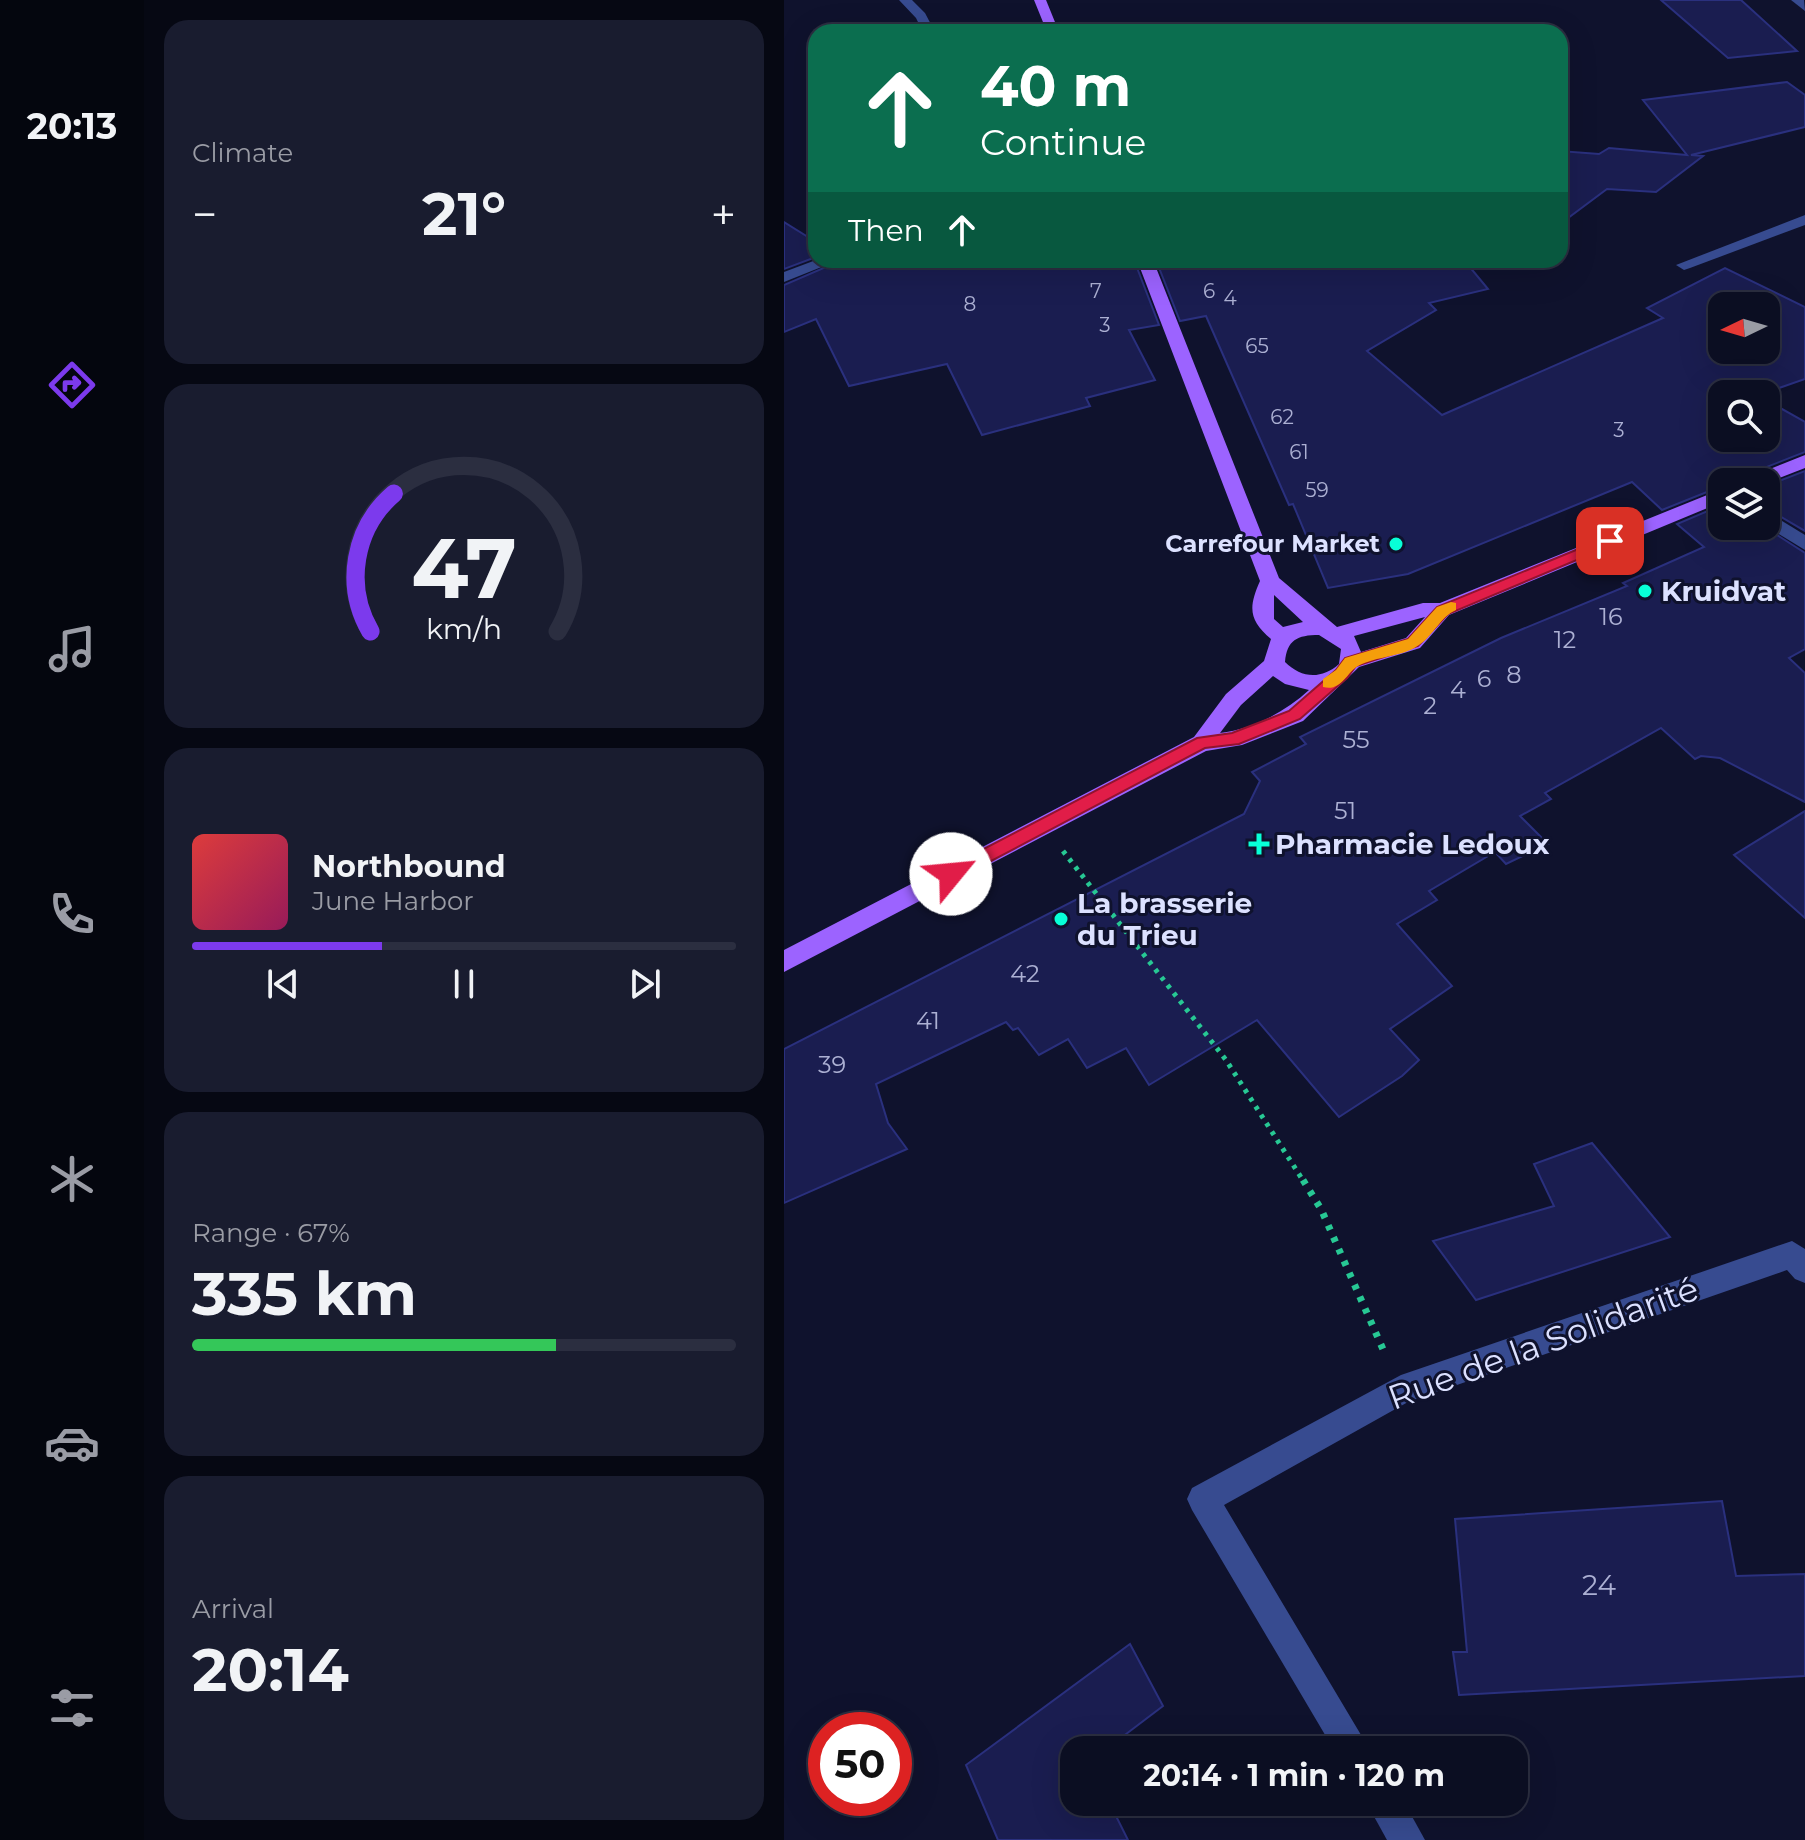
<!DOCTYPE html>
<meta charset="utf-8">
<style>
:root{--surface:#0b0e22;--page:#191c2f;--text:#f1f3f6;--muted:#9a9ca5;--line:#2b2e40;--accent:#7c3aed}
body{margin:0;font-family:Montserrat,sans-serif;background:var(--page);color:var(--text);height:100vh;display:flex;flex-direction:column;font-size:30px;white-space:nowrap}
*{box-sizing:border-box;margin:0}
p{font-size:26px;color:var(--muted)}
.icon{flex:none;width:44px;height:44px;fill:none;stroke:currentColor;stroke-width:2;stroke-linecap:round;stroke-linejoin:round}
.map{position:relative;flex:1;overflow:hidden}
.drawer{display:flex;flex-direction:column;gap:20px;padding:20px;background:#060813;width:640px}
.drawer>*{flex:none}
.hud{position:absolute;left:24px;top:24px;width:760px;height:244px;border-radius:24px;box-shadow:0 8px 32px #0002,0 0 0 2px var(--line);background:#0b6e4f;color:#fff;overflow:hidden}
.needle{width:52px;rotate:265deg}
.fabs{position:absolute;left:924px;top:292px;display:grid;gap:16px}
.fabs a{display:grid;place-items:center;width:72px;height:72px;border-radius:16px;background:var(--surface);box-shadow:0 8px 32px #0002,0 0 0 2px var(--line);font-size:40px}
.speed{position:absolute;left:24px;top:1712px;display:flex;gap:16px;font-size:40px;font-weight:700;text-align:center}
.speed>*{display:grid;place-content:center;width:104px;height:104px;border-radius:50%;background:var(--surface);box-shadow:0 8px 32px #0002,0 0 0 2px var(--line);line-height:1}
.speed .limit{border:12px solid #d22;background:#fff;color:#111}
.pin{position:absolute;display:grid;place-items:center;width:68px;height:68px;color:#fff;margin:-34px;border-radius:16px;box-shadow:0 4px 12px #0006}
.me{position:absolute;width:88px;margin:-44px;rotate:62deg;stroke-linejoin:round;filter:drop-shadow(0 0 6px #0008)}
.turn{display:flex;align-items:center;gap:28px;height:168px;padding:0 40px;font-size:36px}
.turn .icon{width:104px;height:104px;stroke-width:2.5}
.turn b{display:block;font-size:56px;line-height:68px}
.then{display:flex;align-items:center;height:76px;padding:0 40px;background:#0003;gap:16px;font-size:30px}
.big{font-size:60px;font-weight:700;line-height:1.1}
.drawer .tile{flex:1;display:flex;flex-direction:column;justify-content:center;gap:12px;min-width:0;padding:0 28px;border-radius:24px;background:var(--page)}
.drawer .dial{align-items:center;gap:0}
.dial svg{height:208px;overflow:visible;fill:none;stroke:var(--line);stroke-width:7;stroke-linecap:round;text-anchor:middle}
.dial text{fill:var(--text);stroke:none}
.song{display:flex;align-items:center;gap:24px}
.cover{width:96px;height:96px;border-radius:12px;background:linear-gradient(135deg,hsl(0 70% 55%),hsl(330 70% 35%))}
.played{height:8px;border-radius:4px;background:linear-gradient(90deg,var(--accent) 35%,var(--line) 35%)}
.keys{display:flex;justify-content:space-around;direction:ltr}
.heat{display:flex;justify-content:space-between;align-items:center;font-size:44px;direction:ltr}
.charge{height:12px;border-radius:6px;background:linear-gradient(90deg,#34c759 67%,var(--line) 0)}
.trip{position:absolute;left:276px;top:1736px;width:468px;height:80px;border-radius:24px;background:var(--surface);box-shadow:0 8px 32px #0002,0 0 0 2px var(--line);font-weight:700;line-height:80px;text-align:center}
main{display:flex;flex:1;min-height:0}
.dock{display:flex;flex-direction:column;width:144px;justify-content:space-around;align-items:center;background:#04060e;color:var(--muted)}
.dock .icon{width:56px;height:56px}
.dock .on{color:var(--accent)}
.dock b{font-size:36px;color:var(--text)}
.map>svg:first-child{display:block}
.building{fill:#1a1d50;stroke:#2a307e;stroke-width:2;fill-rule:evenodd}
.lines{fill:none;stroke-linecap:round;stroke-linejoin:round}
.path-far1{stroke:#27c894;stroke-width:5;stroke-dasharray:4 6;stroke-linecap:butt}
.path{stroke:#27c894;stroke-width:7;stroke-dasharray:5 8;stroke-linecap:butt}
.minor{fill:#374b90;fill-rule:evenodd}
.major{fill:#9c63ff;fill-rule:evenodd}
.route{fill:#e11d48;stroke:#92132f;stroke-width:2}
.slow{fill:#f59e0b}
.poi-dot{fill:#08ffd7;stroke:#0f122d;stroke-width:3}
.labels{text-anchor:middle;stroke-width:6;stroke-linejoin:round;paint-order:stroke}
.far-number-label{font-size:20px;fill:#acb0d3}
.far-poi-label{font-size:24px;font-weight:bold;fill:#dce1ff;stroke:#0f122d;text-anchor:end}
.number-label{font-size:24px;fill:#acb0d3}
.poi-label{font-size:28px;font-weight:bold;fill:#dce1ff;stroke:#0f122d;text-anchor:start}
.near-number-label{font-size:28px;fill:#acb0d3}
.near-street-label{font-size:34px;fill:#dce1ff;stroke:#0f122d}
</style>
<main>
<nav class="dock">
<b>20:13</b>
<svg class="icon on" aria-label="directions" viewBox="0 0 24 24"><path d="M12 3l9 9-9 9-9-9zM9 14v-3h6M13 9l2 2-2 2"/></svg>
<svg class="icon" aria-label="music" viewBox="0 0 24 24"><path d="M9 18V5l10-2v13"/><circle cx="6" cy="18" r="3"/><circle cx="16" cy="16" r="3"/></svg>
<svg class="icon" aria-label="phone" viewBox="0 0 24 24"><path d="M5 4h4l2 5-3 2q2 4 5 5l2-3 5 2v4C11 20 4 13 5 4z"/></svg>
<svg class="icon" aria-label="climate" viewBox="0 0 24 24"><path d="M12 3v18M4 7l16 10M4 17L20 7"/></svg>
<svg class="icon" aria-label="car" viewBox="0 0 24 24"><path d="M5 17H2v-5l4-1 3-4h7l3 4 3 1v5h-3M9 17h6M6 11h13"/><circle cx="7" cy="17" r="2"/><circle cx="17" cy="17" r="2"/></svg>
<svg class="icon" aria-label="filters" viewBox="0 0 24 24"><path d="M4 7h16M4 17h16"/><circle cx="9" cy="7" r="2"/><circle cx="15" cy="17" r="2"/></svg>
</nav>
<section class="drawer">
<div class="tile"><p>Climate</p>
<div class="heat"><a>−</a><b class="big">21°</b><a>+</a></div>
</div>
<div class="tile dial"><svg viewBox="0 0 100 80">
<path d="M14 69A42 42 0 1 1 86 69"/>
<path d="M14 69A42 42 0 0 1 23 16" stroke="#7c3aed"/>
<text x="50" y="56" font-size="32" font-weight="700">47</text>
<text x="50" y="72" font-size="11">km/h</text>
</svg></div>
<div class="tile">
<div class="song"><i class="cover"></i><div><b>Northbound</b><p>June Harbor</p></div></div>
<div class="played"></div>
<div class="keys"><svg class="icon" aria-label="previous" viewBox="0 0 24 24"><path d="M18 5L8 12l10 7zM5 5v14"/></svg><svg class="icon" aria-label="pause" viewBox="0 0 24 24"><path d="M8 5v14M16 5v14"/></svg><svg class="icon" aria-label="next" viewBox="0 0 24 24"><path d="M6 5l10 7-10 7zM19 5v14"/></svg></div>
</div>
<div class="tile"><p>Range · 67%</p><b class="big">335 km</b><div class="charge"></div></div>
<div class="tile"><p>Arrival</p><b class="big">20:14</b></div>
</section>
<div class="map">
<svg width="1021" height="1840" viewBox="0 0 1021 1840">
<rect width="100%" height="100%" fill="#0f122d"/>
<g class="building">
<path d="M877 0H957L1013 51 944 58Z"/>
<path d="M1003 82 1021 95V127L907 155 919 156 872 192 823 189 776 224V151L815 154 825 148 903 155 859 100Z"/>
<path d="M0 222 32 242V257L0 269Z"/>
<path d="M58 260H350L375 325 345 330 371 380 302 398 306 406 198 435 163 364 65 386 32 319 0 332V285Z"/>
<path d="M372 260H680L704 289 645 303 652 310 583 351 658 415 879 318 863 308 941 268 1021 307V379L978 394H938V438H982V400L1021 422V452L962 475 957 482H938V486L878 510 848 482 624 574 544 588 509 504 505 505 422 316 396 321ZM938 306H982V350H938Z"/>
<path d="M1021 471V531L982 508V486Z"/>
<path d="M938 505V526H979L1021 553V649L1005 658 1021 673V802L936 758 917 756 911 759 877 728 761 793 767 799 736 816 764 844 722 864 711 852 645 891 653 900 613 924 668 986 606 1029 635 1060 618 1076 555 1117 473 1020 365 1085 342 1048 303 1068 284 1039 255 1055 234 1028 229 1030 222 1022 92 1084 104 1123 123 1149 0 1203V1049L460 814 476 781 468 772 522 744 516 737 717 638 843 586 839 583 920 547 893 524Z"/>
<path d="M1021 811V918L950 855Z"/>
<path d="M808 1143 886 1237 692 1300 649 1241 770 1206 750 1164Z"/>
<path d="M938 1501 952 1576 1021 1574V1676L675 1695 669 1652H683L671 1519Z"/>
<path d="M346 1644 379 1706 321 1750H290V1802H325L344 1840H214L182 1765Z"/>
</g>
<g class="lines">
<path class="path-far1" d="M279 851 442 1060 520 1182"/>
<path class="path" d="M519 1180 537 1209 602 1356"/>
<g class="minor">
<path d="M115 0H128L141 13 151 32H139L132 18Z"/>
<path d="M1007 0H1020L1021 11Z"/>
<path d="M1021 215V225L906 268 900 270 892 265Z"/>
<path d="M32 260H55L0 282V272Z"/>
<path d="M982 511 1021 535V550L982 526Z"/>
<path d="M1008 1241 1021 1249V1283L1011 1279 1003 1270 624 1402 440 1505 586 1750H550L408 1510 403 1499 408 1488 617 1375Z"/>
<path d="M582 1802H620L641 1840H603Z"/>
</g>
<g class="major">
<path d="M250 0H262L275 32H263Z"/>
<path d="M353 260H369L495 578 553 627 639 603H656L938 489V502L665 615 636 648 575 667 519 721 458 745 422 751 0 972V950L410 737 442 694 480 661 487 639C465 620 464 608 476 581ZM490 595 519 622 499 627 490 619ZM641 617 622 638 577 652 570 636ZM535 635 557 649 555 664C537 680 517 678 501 662 503 640 513 635 535 635ZM489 676 501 684 525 690C501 712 469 729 436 733L457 705Z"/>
<path d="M1021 455V468L982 483 960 482 963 478Z"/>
</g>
</g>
<path class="route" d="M826 536 833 541 831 544 664 614 634 646 572 666 563 678 516 719 455 744 421 748 173 879H161L158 874 161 869 413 738 448 733 505 711 552 670 561 658 624 639 653 607Z"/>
<path class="slow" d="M667 602 672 603V610C656 617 650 635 635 645 619 657 592 656 574 666 562 673 557 692 539 687V679L552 670 561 658 624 639 653 607Z"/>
<g class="poi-dot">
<circle cx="612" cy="544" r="8"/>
<circle cx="861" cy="591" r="8"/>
<path d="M471 832h8v8h8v8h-8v8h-8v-8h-8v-8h8z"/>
<circle cx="277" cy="919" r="8"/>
</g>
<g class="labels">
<g class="far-number-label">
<text x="312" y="298">7</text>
<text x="425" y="298">6</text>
<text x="446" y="305">4</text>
<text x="186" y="311">8</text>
<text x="321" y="332">3</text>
<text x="473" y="353">65</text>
<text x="498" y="424">62</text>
<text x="835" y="437">3</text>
<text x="515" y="459">61</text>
<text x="533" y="497">59</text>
</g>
<g class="far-poi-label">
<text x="596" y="552">Carrefour Market</text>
</g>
<g class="number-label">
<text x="827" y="625">16</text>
<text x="781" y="648">12</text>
<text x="730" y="683">8</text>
<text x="700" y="687">6</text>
<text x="674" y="698">4</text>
<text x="646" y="714">2</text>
<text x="572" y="748">55</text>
<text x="561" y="819">51</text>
<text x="241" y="982">42</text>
<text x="144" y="1029">41</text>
<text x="48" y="1073">39</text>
</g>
<g class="poi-label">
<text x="877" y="601">Kruidvat</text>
<text x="491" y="854">Pharmacie Ledoux</text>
<text x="293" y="913">La brasserie<tspan x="293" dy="32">du Trieu</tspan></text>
</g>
<g class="near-number-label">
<text x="815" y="1595">24</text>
</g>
<g class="near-street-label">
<text transform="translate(759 1343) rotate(-20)" y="12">Rue de la Solidarité</text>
</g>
</g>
</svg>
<div class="fabs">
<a><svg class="needle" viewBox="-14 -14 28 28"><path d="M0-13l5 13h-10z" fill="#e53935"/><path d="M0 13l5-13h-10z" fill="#9a9ca5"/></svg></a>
<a><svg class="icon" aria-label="search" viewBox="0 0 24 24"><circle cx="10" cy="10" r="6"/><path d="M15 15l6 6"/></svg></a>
<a><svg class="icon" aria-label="layers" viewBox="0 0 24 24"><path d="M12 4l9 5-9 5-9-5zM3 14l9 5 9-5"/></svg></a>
</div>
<div class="speed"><div class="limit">50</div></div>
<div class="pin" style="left:826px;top:541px;background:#d93025"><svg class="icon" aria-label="arrive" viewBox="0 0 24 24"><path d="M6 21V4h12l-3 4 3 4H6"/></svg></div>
<svg class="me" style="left:167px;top:874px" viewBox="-20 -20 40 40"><circle r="19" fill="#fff"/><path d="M0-13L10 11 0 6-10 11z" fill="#e11d48"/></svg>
<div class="trip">20:14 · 1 min · 120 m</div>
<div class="hud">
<div class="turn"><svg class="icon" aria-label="ahead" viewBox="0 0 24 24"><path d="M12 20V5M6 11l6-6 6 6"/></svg><div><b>40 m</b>Continue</div></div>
<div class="then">Then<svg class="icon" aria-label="ahead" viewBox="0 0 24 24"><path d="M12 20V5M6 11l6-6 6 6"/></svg></div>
</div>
</div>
</main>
